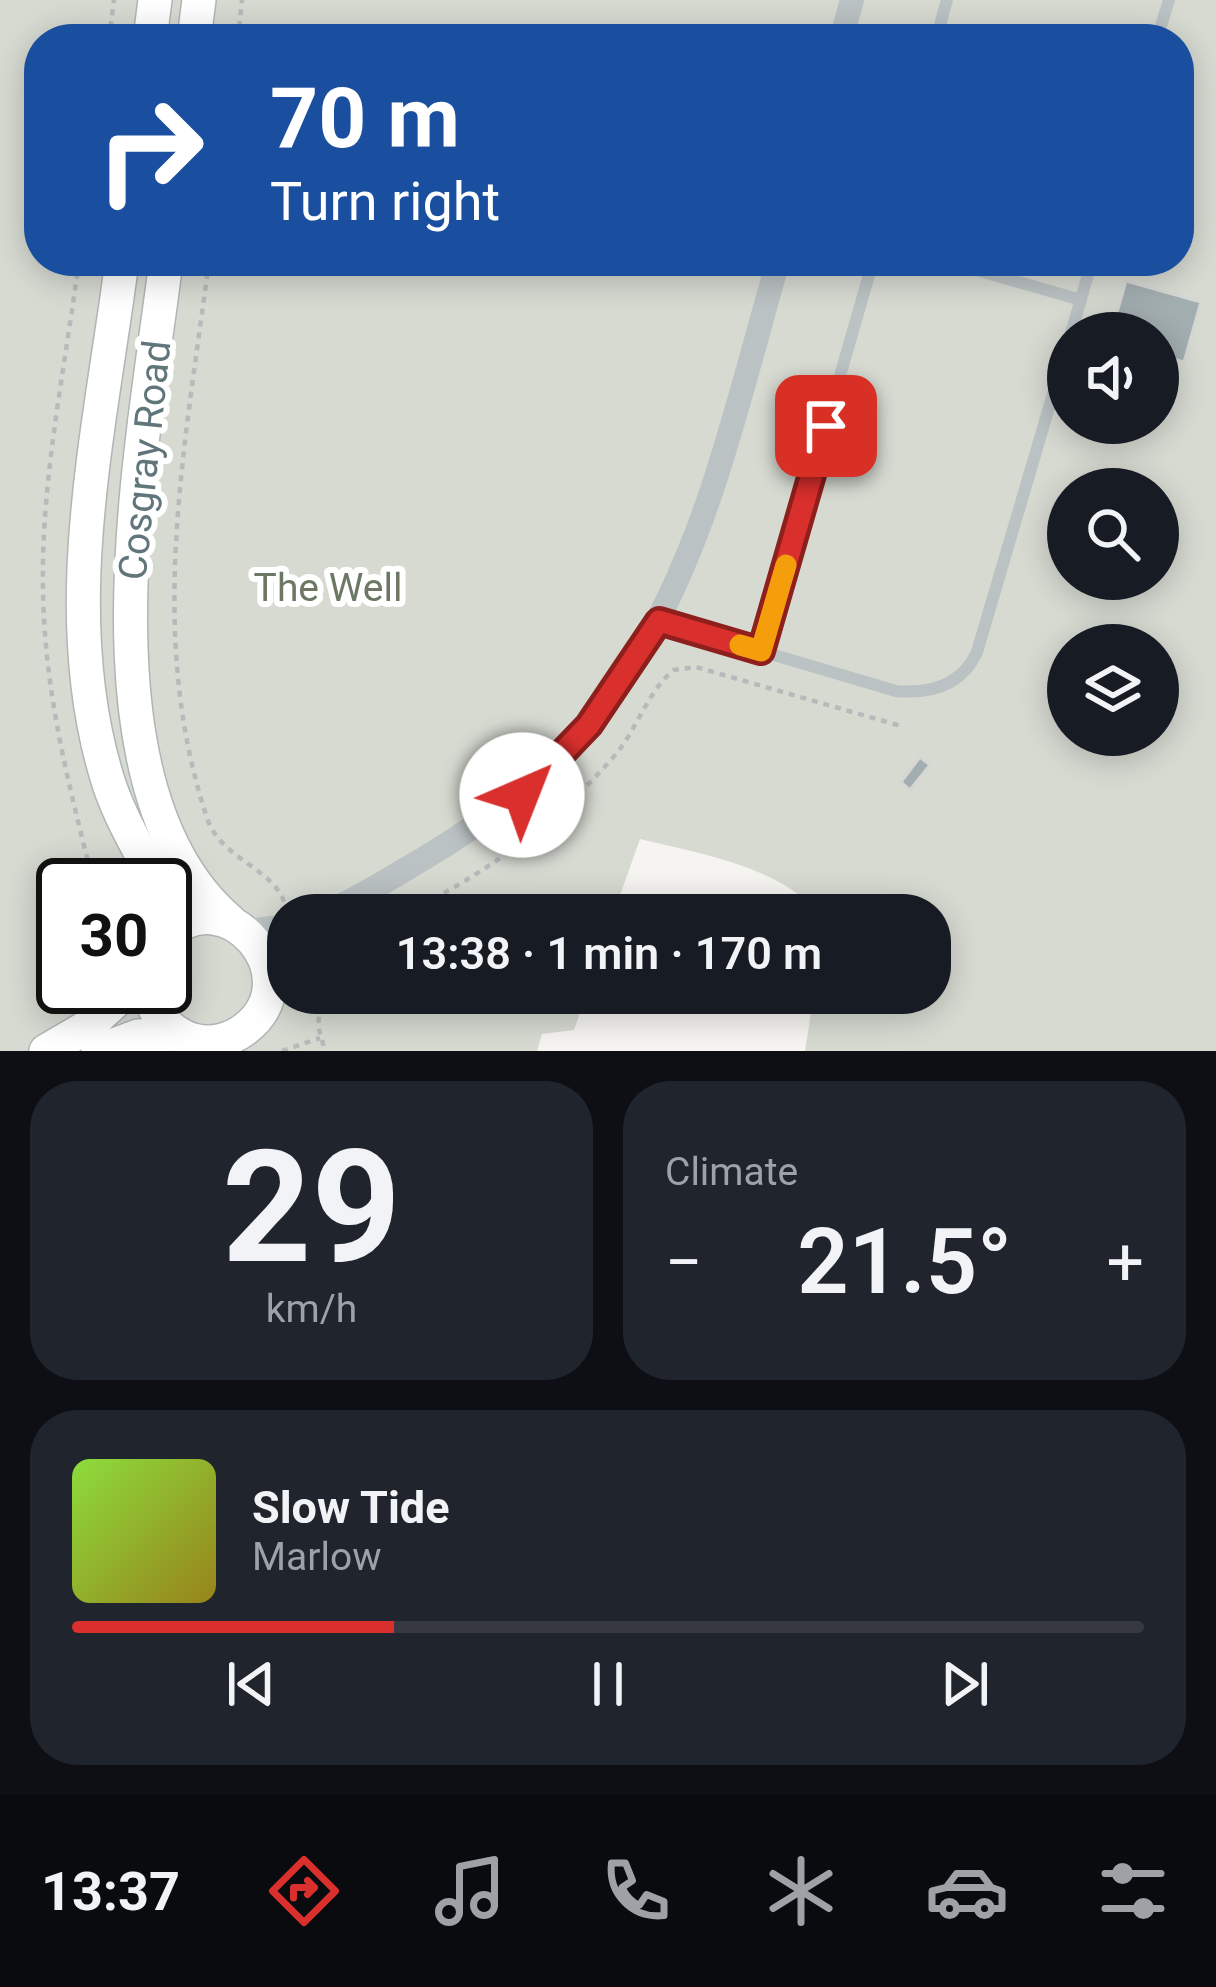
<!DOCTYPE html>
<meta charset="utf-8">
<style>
:root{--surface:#171b24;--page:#20242c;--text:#f1f3f6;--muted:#9ea1a6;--line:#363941;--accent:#d92f2d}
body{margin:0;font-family:Roboto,sans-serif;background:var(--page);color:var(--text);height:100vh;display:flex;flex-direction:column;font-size:45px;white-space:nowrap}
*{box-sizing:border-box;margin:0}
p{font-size:39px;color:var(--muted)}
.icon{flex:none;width:66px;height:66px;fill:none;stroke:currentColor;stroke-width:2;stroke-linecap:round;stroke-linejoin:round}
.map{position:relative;height:1051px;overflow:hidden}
.side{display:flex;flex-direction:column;gap:30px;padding:30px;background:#0d0f14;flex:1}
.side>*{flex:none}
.banner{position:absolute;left:24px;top:24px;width:1170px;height:252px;border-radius:48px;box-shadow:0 6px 30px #0003;background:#1a4fa0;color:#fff;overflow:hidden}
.buttons{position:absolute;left:1047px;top:312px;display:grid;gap:24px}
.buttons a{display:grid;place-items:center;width:132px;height:132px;border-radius:50%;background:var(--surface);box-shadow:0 6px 30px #0003;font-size:60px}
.speed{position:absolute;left:36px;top:858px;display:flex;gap:24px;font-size:60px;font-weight:700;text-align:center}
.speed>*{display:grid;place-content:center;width:156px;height:156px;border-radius:50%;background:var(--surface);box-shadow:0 6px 30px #0003;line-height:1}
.speed .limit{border:6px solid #111;border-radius:18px;background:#fff;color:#111}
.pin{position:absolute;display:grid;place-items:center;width:102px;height:102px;color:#fff;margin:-51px;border-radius:24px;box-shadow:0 6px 18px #0006}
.me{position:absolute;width:132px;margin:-66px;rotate:44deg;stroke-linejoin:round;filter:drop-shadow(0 0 9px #0008)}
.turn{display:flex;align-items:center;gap:42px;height:252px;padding:0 48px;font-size:54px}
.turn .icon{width:156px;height:156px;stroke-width:2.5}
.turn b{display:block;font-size:84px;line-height:102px}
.big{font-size:90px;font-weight:600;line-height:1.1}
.side .widget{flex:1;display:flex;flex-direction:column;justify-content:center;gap:18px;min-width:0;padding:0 42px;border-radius:48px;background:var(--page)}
.side .dial{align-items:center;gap:0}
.dial b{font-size:156px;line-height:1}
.song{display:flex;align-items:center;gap:36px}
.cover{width:144px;height:144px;border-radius:18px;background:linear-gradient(135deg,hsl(90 70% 55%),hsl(50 70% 35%))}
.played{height:12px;border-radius:6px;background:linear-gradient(90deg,var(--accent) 30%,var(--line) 30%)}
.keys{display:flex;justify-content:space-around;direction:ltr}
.heat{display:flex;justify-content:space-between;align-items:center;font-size:66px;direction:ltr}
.side .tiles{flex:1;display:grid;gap:30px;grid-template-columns:1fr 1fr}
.widget:last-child{grid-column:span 2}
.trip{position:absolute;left:267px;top:894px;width:684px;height:120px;border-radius:48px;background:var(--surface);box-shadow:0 6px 30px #0003;font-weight:600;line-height:120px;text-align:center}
.tab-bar{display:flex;height:192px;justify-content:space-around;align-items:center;background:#090b0e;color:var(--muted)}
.tab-bar .icon{width:84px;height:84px}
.tab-bar .selected{color:var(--accent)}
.tab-bar b{font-size:54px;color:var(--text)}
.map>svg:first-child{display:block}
.green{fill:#d6dad1;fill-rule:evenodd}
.building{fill:#a3aeb1;stroke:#d6d6d4;stroke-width:3}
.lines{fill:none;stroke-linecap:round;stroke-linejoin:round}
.secondary-casing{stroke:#aeb6b8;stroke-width:36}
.path{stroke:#b6babb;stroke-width:4.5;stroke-dasharray:6 6;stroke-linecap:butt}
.lane{stroke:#bbc2c3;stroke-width:12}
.street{stroke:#bbc2c3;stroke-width:24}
.secondary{stroke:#fff;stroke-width:33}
.route-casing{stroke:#8d1f1d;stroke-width:30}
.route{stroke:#d92f2d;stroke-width:21}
.slow{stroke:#f59e0b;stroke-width:21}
.labels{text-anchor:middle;stroke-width:12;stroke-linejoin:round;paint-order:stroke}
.street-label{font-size:39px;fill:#61767b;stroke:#fff}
.park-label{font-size:39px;fill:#6c7864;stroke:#fff}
</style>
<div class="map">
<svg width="1216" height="1051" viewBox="0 0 1216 1051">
<rect width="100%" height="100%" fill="#f5f4f1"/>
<path class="green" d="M0 0H1216V1051H805L814 993H930V915H817C789 868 689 851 640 839L613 915H288V993H587L574 1030 542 1034 537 1051H0ZM39 39H1179V261H39ZM1068 333H1158V423H1068ZM1068 489H1158V579H1068ZM1068 645H1158V735H1068ZM63 885H165V987H63Z"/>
<g class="building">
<path d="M1126 281 1201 302 1184 362 1158 355V333H1111Z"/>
<path d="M920 757 930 765 910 790 901 782Z"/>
</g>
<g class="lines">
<g class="secondary-casing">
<g id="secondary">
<path d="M150 39 155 0"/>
<path d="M194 39 199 0"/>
<path d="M122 261C100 432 54 617 110 787 122 821 141 853 158 885"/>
<path d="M166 261C144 442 72 787 230 921"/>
<path d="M147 987C153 1012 167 1032 193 1040 211 1045 231 1040 245 1029 313 977 224 875 165 937"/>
<path d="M46 1051 87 1027 131 987"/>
<path d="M98 1051 138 1036 179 1034"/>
</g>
</g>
<g class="path">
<path d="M109 39 114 0"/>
<path d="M238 39 242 0"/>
<path d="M79 261C65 368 41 480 43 588 44 692 69 786 94 885"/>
<path d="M209 261C185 448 146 634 207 818 221 860 272 866 285 904"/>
<path d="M401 915C482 877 557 823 616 754 637 729 649 689 674 670L696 667 901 726"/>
<path d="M322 993 318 1026 325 1051"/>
<path d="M282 1051 320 1038"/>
</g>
<g class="lane">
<path d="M936 39 947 0"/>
<path d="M1157 39 1169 0"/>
<path d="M945 261 1081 300"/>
<path d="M1071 333 1092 261"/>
<path d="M659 621 896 691C931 694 962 685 977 652L1068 343"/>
<path d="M761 651 873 261"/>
</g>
<g class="street">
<path d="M841 39 852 0"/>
<path d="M319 915C356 900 389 879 423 859 673 712 705 519 778 261"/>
<path d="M247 931 288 926"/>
<path d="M270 985 288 959"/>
</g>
<use href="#secondary" class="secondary"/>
</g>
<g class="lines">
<g class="route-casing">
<path id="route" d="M522 795 589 725 659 621 761 651 826 426"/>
</g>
<use href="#route" class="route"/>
<path class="slow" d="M740 645 761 651 786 565"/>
</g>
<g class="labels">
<g class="street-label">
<text transform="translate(144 460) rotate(-84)" y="14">Cosgray Road</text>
</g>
<g class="park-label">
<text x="328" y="601">The Well</text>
</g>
</g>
</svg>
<div class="buttons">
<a><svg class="icon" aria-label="sound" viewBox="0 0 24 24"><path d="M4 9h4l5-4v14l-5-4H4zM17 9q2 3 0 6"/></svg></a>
<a><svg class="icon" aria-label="search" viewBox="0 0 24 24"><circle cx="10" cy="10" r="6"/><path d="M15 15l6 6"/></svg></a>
<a><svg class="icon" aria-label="layers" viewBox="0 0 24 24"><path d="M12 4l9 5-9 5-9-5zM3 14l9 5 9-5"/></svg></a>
</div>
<div class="speed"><div class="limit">30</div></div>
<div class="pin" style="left:826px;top:426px;background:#d93025"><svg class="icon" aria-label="arrive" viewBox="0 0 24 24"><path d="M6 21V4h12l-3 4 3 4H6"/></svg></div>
<svg class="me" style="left:522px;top:795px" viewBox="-20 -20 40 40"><circle r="19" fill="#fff"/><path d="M0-13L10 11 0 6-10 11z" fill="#d92f2d"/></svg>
<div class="trip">13:38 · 1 min · 170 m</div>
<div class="banner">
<div class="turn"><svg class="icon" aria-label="right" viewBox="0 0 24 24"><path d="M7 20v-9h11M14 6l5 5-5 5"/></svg><div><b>70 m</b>Turn right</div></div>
</div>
</div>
<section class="side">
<div class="tiles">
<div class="widget dial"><b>29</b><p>km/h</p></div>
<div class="widget"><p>Climate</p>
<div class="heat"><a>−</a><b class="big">21.5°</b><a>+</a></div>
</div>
<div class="widget">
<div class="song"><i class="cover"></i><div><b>Slow Tide</b><p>Marlow</p></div></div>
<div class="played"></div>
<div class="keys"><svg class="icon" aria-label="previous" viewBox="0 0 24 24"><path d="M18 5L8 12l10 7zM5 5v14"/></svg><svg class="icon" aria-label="pause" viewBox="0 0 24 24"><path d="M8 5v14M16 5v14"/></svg><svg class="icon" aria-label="next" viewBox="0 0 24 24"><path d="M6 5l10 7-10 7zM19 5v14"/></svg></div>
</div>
</div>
</section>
<nav class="tab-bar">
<b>13:37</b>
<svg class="icon selected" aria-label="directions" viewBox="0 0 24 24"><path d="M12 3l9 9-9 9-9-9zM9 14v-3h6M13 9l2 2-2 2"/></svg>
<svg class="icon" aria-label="music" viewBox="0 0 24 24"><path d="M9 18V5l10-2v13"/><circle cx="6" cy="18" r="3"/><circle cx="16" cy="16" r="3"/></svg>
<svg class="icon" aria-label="phone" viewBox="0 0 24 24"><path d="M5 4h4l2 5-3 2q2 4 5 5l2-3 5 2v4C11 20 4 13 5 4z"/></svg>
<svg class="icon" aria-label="climate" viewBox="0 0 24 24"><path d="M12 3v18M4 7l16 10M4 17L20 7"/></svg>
<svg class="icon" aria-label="car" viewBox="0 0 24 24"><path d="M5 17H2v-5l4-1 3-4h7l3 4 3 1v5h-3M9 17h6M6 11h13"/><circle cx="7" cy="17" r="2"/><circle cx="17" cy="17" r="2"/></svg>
<svg class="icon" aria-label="filters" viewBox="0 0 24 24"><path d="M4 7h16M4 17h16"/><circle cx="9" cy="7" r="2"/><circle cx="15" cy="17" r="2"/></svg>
</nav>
